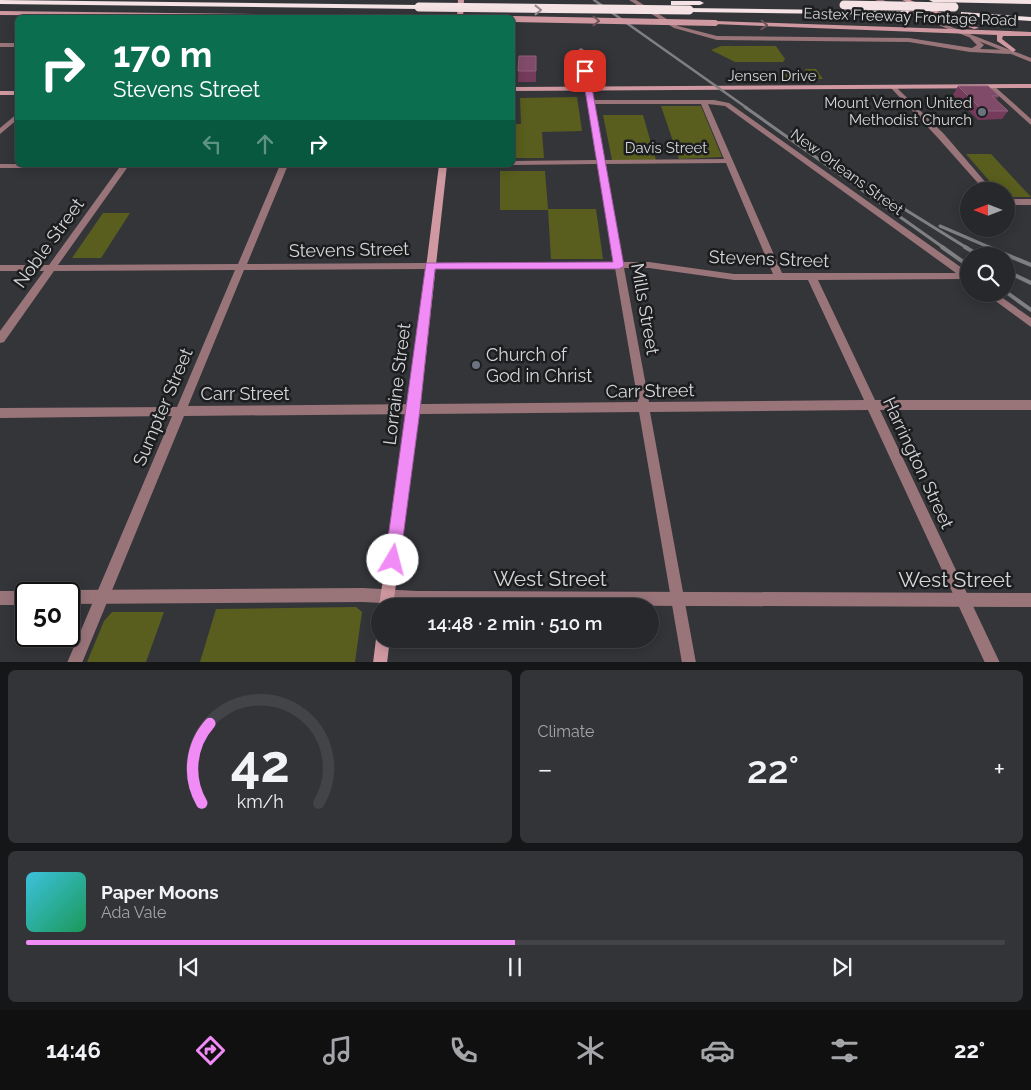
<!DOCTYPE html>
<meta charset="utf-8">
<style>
:root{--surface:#27282b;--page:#333437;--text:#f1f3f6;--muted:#a4a6a9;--line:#434447;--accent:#f18bf5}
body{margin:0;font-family:Raleway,sans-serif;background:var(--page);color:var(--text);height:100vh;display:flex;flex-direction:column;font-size:19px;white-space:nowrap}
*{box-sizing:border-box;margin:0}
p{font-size:16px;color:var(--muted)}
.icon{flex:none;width:28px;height:28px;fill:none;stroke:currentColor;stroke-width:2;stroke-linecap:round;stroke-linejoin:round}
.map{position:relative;height:662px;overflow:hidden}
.panel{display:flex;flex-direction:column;gap:8px;padding:8px;background:#151618;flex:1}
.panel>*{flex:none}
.top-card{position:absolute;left:15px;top:15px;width:500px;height:152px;border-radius:8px;box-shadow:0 2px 12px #0003,0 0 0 1px var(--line);background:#0b6e4f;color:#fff;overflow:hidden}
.needle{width:32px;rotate:270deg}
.fabs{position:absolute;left:960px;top:182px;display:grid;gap:10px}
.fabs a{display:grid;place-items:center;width:55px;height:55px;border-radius:50%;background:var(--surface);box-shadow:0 2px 12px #0003,0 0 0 1px var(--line);font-size:25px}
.speed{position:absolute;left:15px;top:582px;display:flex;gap:10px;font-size:25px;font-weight:700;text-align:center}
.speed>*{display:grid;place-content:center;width:65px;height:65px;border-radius:50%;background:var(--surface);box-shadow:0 2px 12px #0003,0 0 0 1px var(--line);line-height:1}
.speed .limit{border:2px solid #111;border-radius:8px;background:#fff;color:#111}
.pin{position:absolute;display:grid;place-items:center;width:42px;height:42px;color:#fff;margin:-21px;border-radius:10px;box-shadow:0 2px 8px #0006}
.me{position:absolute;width:55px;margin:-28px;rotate:8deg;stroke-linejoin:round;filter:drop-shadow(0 0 4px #0008)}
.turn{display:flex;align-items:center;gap:18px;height:105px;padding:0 15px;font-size:22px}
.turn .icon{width:65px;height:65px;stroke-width:2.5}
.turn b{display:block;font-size:35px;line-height:42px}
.lanes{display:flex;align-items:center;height:48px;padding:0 15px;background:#0003;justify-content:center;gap:25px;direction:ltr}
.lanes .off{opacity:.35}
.big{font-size:38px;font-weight:600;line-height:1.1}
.panel .card{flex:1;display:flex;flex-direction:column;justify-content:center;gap:8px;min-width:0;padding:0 18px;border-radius:8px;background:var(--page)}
.panel .dial{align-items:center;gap:0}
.dial svg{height:130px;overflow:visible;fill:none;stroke:var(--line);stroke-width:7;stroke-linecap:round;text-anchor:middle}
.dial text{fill:var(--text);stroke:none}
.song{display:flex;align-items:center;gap:15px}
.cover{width:60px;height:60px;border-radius:8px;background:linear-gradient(135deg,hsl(190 70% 55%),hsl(150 70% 35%))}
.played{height:5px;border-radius:2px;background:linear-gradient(90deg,var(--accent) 50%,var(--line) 50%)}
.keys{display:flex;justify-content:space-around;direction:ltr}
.heat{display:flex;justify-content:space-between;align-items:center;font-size:28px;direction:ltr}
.panel .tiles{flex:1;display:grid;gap:8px;grid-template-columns:1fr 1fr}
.card:last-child{grid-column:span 2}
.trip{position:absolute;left:371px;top:598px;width:288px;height:50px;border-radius:25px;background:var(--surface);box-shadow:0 2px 12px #0003,0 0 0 1px var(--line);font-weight:600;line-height:50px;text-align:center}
.dock{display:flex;height:80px;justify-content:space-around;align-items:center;background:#101011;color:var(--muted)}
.dock .icon{width:35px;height:35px}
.dock .active{color:var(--accent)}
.dock b{font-size:22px;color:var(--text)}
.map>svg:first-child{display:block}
.green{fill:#595e1e}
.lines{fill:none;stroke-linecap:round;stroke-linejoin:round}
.minor{fill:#99757a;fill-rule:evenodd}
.tertiary{fill:#99757a;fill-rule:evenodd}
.secondary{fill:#d099a1;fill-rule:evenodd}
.motorway{fill:#f4e2e5;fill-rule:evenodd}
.rail-far2{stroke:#808083;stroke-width:2.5}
.rail-far1{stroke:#808083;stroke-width:3}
.rail{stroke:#808083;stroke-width:4}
.secondary-bridge{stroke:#d099a1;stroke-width:6}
.motorway-bridge{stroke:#f4e2e5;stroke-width:9}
.wall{fill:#753b5a}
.building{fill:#804b68;stroke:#8d617a}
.oneway{stroke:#93898b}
.oneway2{stroke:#6d5559}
.route{fill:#f18bf5;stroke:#9d5a9f}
.worship-dot{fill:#6b7280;stroke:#1c1d1e;stroke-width:2}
.labels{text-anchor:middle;stroke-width:5;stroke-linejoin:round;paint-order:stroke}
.far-street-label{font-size:15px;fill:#d6d6d8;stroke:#1c1d1e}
.far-poi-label{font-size:15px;fill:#d6d6d8;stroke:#1c1d1e;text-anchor:end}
.street-label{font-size:18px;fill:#d6d6d8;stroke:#1c1d1e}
.poi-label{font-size:18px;fill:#d6d6d8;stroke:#1c1d1e;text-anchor:start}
.near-street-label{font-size:21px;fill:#d6d6d8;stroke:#1c1d1e}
</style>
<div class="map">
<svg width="1031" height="663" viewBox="0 0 1031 663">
<rect width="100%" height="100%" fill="#343539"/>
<g class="green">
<path d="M721 46H776L785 59 783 62H735L711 50Z"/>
<path d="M805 69H816L823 79 786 80 781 72H806Z"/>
<path d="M577 97 582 131 542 132 544 158H513V124H521L520 98Z"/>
<path d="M661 106H701L722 157 679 159Z"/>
<path d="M603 115H643L656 160H612Z"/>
<path d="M966 154H991L1031 197H1006V191H998Z"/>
<path d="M500 171H545L548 209H596L603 259H551L548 210H500Z"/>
<path d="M103 213H130L101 258H72Z"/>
<path d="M356 607 362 612 355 662H200L216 609Z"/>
<path d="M112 612H164L146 662H87L104 621Z"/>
</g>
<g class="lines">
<g class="minor">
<path d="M629 0H636L678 26 717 36 909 38 972 48 977 45 970 38 973 36 984 45 980 49 1009 50 1012 52 1009 54 970 52 909 42 717 40 674 28Z"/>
<rect x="0" y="43" width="18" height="4"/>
<path d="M581 48 584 50 593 100H714L729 103 969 273V279H967L818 280 875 400H1031V410H880L1000 663H985L868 410 650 412 696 663H682L639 412 184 416 82 663H67L172 416 0 418V408L177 407 235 270 54 271 4 342 0 343V331L44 271H0V265H49L119 168H0V164L224 165 220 167 127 168 58 265 238 264 280 165H288L247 264 614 262 597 164 512 165H511H512V161L597 160 578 50ZM594 104H701L724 159 604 160ZM708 104 725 106 956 273H782ZM726 163 773 274H734L649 262H623L605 164ZM615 268 638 402 188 406 244 270ZM624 268H649L734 280H808L864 400 649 402Z"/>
<path d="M989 85H993L1031 119V125L989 87Z"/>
<path d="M891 86H895L944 134 993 191H985L938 138 891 88Z"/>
<path d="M18 113V119L0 134V128Z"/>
<rect x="1006" y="199" width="25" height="6"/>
<path d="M986 294H997L1031 318V327Z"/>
</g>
<g class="tertiary">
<path d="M875 0H883L1031 58V62Z"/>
<path d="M363 588 417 591 1031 593V607L417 605 363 602 69 604V594H63L69 590Z"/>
<path d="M0 591H26L31 594H26V605H0Z"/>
</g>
<g class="secondary">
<path d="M458 0H464L463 18H457Z"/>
<path d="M902 0H910L979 28 974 29Z"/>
<path d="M0 11 417 16 419 18 0 15Z"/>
<path d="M715 21 1010 31 1031 32V36H1003L1002 39 1016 50 1013 52 997 41V35L713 24 712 23Z"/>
<path d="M1031 84V88L512 91V87Z"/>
<rect x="0" y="91" width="18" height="4"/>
<path d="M439 165H447L420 410 393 606H380V608L379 606 408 410Z"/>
<path d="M380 633V639H390L387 663H373L376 639Z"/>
</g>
<g class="motorway">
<path d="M0 0 419 5 423 7 419 9 0 4Z"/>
<path d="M929 0H1031V4L933 2Z"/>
<path d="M671 1H700L704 3 700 5H671Z"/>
<path d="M686 8 908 11 912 13 908 15 689 12 685 10Z"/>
<path d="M961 12 1031 17V21L964 16H961Z"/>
</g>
<path class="rail-far2" d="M594 0 747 108"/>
<g class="rail-far1">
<path d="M745 107 944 248"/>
<path d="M792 132 901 207 967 248"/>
<path d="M940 226 991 248"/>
</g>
<g class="rail">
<path d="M942 247 969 266"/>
<path d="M965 247 980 256"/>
<path d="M988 247 1031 265"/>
<path d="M1006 271 1031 283"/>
<path d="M1006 292 1031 310"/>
</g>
<path class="secondary-bridge" d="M512 19 715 23"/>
<g class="motorway-bridge">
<path d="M844 5 954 7"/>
<path d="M419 7 689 10"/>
</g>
</g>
<g class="wall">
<path d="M519 56 536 71V82H518Z"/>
<path d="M958 86 999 96 996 100 1008 111 1002 119 978 120 953 95Z"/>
</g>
<g class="building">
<path d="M519 56H536V71H518Z"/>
<path d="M958 86H988L999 96H992L1008 111H983Z"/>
</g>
<defs><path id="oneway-chevron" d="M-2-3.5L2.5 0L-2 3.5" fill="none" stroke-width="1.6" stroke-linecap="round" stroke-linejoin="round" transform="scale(1.25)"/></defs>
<use class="oneway" href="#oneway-chevron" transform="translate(538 10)"/>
<g class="oneway2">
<use href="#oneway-chevron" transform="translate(596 21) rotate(1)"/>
<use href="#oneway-chevron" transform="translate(764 25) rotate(2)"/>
</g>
<path class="route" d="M585 69 589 71 624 266 619 269H435L420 410 400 560 398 566 393 568 387 566 385 560 426 263 613 262 582 71Z"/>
<g class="worship-dot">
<circle cx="982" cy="112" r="5"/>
<circle cx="476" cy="365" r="5"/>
</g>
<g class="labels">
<g class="far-street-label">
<text transform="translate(910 17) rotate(2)" y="5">Eastex Freeway Frontage Road</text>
<text x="772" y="81">Jensen Drive</text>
<text x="666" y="153">Davis Street</text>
<text transform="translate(847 172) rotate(36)" y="5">New Orleans Street</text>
</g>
<g class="far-poi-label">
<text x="972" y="108">Mount Vernon United<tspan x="972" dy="17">Methodist Church</tspan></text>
</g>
<g class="street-label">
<text transform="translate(49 243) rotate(-54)" y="6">Noble Street</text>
<text transform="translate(349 250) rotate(-1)" y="6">Stevens Street</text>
<text transform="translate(769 259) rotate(2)" y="6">Stevens Street</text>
<text transform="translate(645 309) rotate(80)" y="6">Mills Street</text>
<text transform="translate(397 384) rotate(-83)" y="6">Lorraine Street</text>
<text transform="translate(650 391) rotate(-1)" y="6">Carr Street</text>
<text x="245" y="400">Carr Street</text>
<text transform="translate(163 407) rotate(-67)" y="6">Sumpter Street</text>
<text transform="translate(918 463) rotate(65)" y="6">Harrington Street</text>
</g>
<g class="poi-label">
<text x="486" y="361">Church of<tspan x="486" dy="21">God in Christ</tspan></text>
</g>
<g class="near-street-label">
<text x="550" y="586">West Street</text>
<text x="955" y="587">West Street</text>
</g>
</g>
</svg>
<div class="fabs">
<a><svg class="needle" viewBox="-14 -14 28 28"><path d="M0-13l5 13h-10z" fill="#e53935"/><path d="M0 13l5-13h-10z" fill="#a4a6a9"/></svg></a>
<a><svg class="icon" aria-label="search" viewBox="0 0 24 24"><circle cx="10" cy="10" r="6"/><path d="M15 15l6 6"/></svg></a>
</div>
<div class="speed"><div class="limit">50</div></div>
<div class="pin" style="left:585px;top:71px;background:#d93025"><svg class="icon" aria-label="arrive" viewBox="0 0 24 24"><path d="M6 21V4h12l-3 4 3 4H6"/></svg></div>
<svg class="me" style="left:393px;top:560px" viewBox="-20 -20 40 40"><circle r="19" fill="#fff"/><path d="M0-13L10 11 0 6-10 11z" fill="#f18bf5"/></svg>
<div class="trip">14:48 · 2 min · 510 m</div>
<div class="top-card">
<div class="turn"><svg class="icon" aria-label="right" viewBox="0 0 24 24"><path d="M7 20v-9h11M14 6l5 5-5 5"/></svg><div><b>170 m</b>Stevens Street</div></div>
<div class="lanes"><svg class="icon off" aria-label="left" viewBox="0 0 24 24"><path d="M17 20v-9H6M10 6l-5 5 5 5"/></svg><svg class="icon off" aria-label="ahead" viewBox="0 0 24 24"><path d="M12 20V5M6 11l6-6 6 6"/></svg><svg class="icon" aria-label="right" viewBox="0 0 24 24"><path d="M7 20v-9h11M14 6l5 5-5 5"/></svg></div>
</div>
</div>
<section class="panel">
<div class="tiles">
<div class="card dial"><svg viewBox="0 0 100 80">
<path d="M14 69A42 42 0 1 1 86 69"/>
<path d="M14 69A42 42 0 0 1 19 20" stroke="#f18bf5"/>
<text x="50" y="56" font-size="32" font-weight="700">42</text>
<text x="50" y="72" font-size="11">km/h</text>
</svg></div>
<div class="card"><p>Climate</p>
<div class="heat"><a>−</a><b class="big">22°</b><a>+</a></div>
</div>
<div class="card">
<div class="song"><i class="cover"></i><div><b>Paper Moons</b><p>Ada Vale</p></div></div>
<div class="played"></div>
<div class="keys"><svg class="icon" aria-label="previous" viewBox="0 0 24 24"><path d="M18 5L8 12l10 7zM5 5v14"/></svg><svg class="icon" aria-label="pause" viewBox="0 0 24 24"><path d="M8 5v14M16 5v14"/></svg><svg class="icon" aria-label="next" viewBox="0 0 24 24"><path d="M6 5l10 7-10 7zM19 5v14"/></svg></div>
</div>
</div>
</section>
<nav class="dock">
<b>14:46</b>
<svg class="icon active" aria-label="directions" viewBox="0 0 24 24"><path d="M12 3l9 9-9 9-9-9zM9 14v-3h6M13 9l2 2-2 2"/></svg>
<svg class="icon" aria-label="music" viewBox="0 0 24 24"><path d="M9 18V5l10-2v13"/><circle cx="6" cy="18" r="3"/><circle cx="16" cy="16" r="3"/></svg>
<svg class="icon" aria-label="phone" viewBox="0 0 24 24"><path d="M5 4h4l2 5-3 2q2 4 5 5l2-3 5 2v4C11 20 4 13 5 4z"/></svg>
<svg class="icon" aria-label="climate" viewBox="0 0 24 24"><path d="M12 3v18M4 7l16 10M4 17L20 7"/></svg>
<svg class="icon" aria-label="car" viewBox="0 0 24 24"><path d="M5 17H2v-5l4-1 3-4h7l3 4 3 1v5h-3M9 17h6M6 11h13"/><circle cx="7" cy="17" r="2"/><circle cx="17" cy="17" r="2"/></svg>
<svg class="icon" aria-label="filters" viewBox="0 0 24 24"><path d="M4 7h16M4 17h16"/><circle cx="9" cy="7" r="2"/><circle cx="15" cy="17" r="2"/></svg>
<b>22°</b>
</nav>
